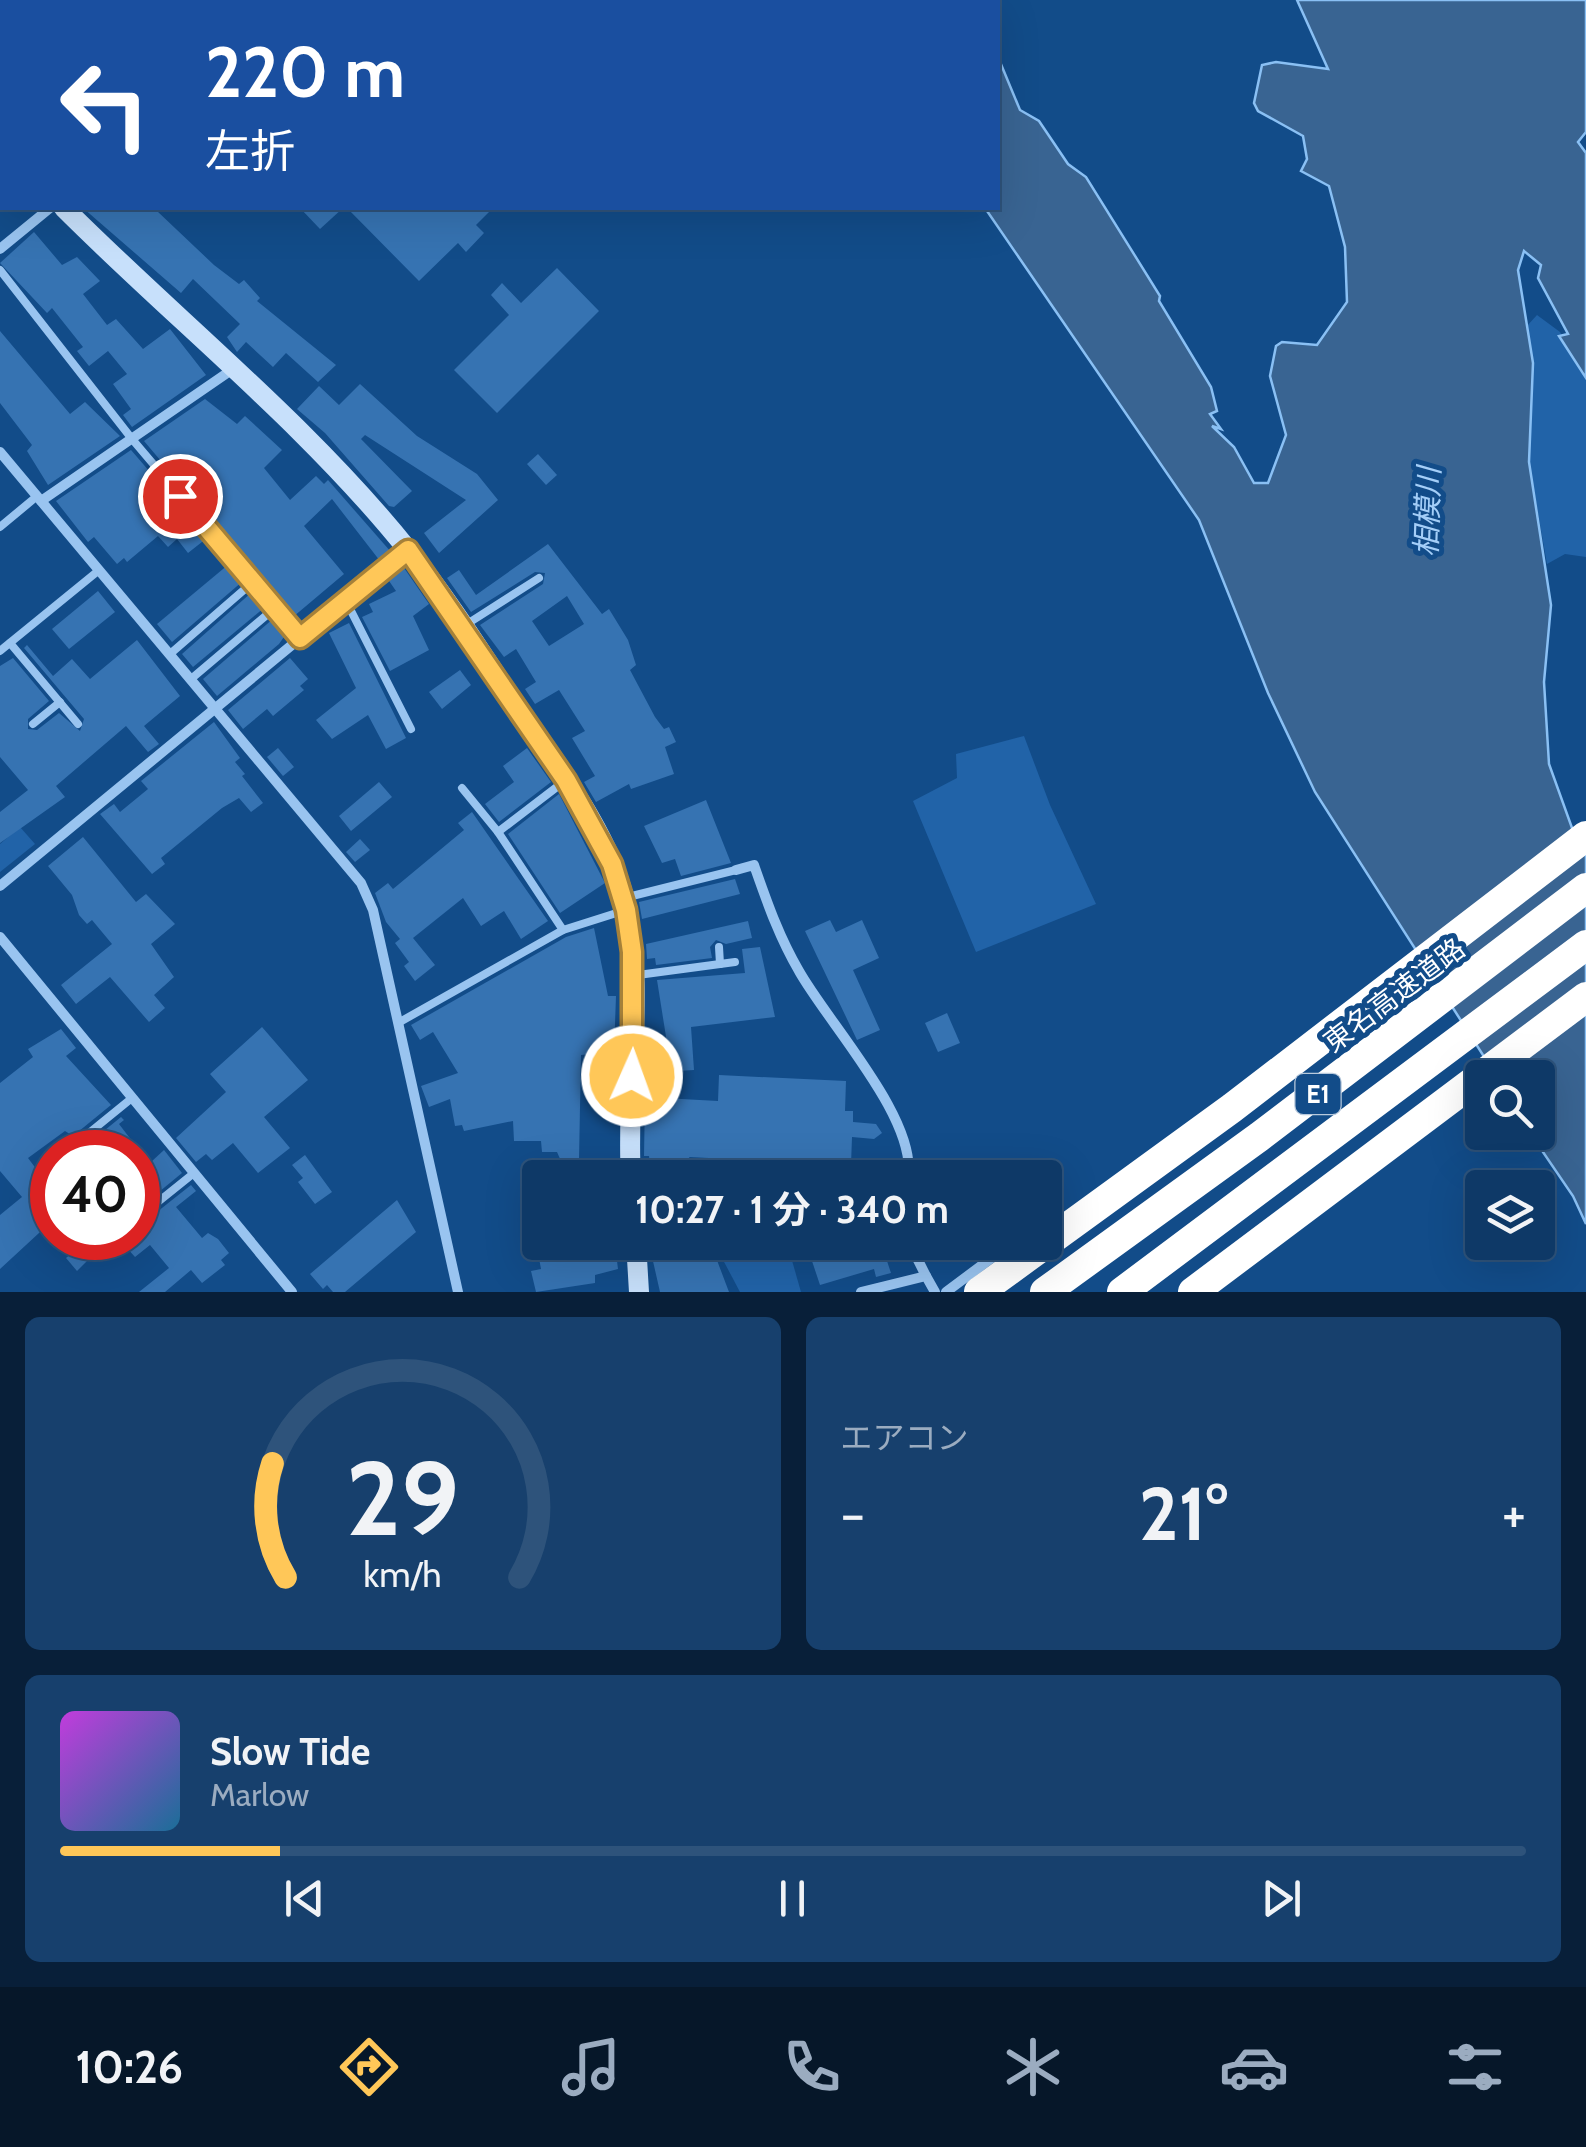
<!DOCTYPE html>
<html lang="ja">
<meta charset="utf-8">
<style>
:root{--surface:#0e3967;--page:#17406d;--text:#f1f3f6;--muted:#9bacc0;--line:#2e537b;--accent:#ffc758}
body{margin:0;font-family:Cabin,"Noto Sans JP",sans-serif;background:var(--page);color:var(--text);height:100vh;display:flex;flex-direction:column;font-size:38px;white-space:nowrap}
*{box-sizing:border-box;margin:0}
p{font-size:32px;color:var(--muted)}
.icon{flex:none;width:55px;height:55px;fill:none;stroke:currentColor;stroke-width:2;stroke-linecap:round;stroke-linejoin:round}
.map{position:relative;height:1292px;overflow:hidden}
.side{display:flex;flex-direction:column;gap:25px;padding:25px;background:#081f39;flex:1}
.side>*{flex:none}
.top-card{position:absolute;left:0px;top:0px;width:1000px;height:210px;box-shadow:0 10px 40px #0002,0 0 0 2px var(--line);background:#1a4fa0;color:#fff;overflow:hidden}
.fabs{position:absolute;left:1465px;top:1060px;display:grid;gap:20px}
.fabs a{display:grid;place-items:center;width:90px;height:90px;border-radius:10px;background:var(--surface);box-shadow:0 10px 40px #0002,0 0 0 2px var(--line);font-size:50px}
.speed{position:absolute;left:30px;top:1130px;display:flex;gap:20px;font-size:50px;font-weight:700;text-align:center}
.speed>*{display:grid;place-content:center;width:130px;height:130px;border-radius:50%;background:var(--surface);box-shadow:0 10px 40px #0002,0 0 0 2px var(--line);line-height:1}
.speed .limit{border:15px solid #d22;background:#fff;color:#111}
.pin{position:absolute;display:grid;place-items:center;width:85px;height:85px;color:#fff;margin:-42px;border:5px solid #fff;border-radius:50%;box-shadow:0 2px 10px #0007}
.me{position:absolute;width:110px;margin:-55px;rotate:2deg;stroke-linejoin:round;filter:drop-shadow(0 0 8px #0008)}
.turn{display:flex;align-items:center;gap:35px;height:210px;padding:0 40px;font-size:45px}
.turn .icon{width:130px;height:130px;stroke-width:2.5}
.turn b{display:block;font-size:70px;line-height:85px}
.big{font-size:75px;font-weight:700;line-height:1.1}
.side .widget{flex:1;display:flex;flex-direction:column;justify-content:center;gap:15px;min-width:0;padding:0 35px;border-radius:15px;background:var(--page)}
.side .dial{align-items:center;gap:0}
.dial svg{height:260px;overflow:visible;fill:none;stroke:var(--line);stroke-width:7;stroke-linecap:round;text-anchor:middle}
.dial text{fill:var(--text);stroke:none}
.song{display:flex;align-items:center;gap:30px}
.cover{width:120px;height:120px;border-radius:15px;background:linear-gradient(135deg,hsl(290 70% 55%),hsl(200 70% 35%))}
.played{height:10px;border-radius:5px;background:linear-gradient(90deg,var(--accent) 15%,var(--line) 15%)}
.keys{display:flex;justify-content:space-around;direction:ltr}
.heat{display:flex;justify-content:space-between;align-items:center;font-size:55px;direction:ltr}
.side .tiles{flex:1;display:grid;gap:25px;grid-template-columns:1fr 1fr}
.widget:last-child{grid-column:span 2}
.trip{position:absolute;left:522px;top:1160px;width:540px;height:100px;border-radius:10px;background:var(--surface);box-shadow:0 10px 40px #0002,0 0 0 2px var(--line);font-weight:700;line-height:100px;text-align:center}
.tabs{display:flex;height:160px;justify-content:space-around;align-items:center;background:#061729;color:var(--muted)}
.tabs .icon{width:70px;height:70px}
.tabs .active{color:var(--accent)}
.tabs b{font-size:45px;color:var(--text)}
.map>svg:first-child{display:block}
.green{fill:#2163a8}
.water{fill:#396492;stroke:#8ac0f4;stroke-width:2.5}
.building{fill:#3673b2;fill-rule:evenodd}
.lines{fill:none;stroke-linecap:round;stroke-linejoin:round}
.lane{stroke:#99c4f0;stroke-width:8}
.street{stroke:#99c4f0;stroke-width:10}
.secondary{stroke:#c7e0fb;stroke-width:20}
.highway{stroke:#fff;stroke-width:30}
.route-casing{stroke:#a68139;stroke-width:25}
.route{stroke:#ffc758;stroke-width:18}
.labels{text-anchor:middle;stroke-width:10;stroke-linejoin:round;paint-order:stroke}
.shield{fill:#124c89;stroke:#b8c9dc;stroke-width:2.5}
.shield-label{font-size:25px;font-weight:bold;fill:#fff}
.street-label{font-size:28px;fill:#fff;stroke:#124c89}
.water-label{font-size:30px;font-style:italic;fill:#a4cef8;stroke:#124c89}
</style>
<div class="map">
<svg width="1586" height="1292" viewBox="0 0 1586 1292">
<rect width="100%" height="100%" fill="#124c89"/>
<g class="green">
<path d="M1537 315 1560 332 1586 378V557L1565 554 1547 564 1529 462 1533 363 1526 327Z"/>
<path d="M1024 736 1050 805 1096 904 976 952 913 801 957 778 956 754Z"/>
<path d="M20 827 35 844 0 872V844Z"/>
<path d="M764 1167 767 1177 670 1178 682 1168Z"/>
<path d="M714 1243H787L801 1292H740Z"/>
</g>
<path class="water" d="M1297 0H1586V132L1578 142 1586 153V378L1559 336 1568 334 1538 278 1541 265 1524 251 1518 270 1533 363 1529 462 1551 605 1544 682 1549 764 1572 828 1586 852V1224L1573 1196 1530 1133 1538 1132V1078L1497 1077 1315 792 1268 693 1199 520 985 208H998V57L1020 110 1039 121 1068 164 1086 177 1160 296 1159 301 1211 387 1217 411 1210 414 1221 429 1212 426 1234 447 1254 483H1268L1286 435 1270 376 1276 346 1282 342 1317 345 1347 302 1345 247 1329 186 1301 171 1307 159 1303 136 1258 111 1254 103 1262 65 1276 62 1328 69Z"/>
<g class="building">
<path d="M83 208 157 211 214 265 239 284 244 280 260 298 257 301 336 365 318 382 286 353 273 367 246 342 237 352 227 337 240 324 193 279 181 293Z"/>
<path d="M300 208H343L320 229Z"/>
<path d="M347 208H493L476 225 484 233 466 252 458 243 419 281Z"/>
<path d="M34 232 62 265 77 257 100 281 83 294 107 325 116 319 143 349 170 329 206 375 132 427 123 415 131 409 113 384 127 374 108 351 89 366 77 351 83 347 52 308 47 313 0 263Z"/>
<path d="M557 268 599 311 497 413 454 370 509 315 491 295 502 283 521 303Z"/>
<path d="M0 331 70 414 85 402 120 436 48 485 27 451 32 445 0 403Z"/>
<path d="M360 384 417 436 477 474 498 500 439 553 424 533 466 500 365 435 361 439 412 491 394 507 389 506 325 433 297 409 319 386 339 405Z"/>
<path d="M205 399 237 424 245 416 282 450 264 468 290 500 316 476 324 484 328 480 391 552 380 561 332 499 304 526 344 574 293 617 144 441Z"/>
<path d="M131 450 207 538 188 553 177 539 168 547 158 536 127 562 124 558 117 564 94 537 88 542 56 501Z"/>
<path d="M538 454 557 475 546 485 527 464Z"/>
<path d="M548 544 602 614 609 609 628 640 636 665 630 670 655 717 664 729 669 727 676 742 665 747 674 774 631 789 629 784 596 802 584 782 595 776 572 738 585 731 559 690 535 704 525 689 536 682 516 649 504 657 480 625 543 584 545 573 535 572 471 612 447 578 459 570 476 595ZM567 596 584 624 549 646 532 621Z"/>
<path d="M229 564 243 581 172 642 157 624Z"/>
<path d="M402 565 429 604 413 616 429 650 390 671 362 617 373 612 369 604 396 591 387 578Z"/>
<path d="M98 591 115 612 69 649 52 629Z"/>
<path d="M252 592 265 607 193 667 182 654Z"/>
<path d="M274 618 286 634 279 644 217 696 203 679Z"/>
<path d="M349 623 406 738 386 749 368 715 332 739 316 720 356 688 329 633Z"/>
<path d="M137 640 180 696 144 726 159 744 148 752 126 726 56 786 65 797 0 843V812L28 790 0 757V666L13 658 49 701 28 719V729L37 730 59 713 80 731 84 719 24 648 27 645 53 676 72 659 90 679Z"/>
<path d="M290 658 308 679 300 686 304 690 273 716 267 709 243 729 228 710Z"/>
<path d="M460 670 471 685 442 709 429 692Z"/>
<path d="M214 722 240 758 235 762 245 774 242 776 263 803 251 812 239 798 222 808 161 858 165 864 152 874 100 814 114 804 120 812 148 789 141 781Z"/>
<path d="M278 748 294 767 283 776 267 757Z"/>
<path d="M527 748 551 782 499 822 485 804 514 782 503 766Z"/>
<path d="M379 782 392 797 351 831 339 816Z"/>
<path d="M559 794 605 883 560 913 508 834Z"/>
<path d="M706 800 731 863 681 876 675 859 662 863 644 826Z"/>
<path d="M472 812 548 921 521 939 504 911 481 926 463 898 413 938 435 965 415 981 404 966 409 962 395 943 400 939 386 922 375 893 388 883 393 889 464 830 458 823Z"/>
<path d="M83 837 136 902 146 894 175 924 151 944 174 977 154 995 165 1008 149 1022 110 977 76 1004 61 985 112 944 92 920 87 924 79 915 72 895 48 866Z"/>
<path d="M360 839 370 850 355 862 346 852Z"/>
<path d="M735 879 740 894 642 919 639 902Z"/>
<path d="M830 920 836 932 862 920 879 958 853 970 880 1030 857 1040 805 931Z"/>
<path d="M748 921 752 938 726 944 716 940 710 947 712 958 656 965 655 958 647 959 646 944Z"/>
<path d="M594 928 608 996H616L614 1052 581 1055 579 1160 561 1161 557 1152H542L541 1141H514L513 1121 464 1131 462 1125 455 1126 450 1099 429 1107 421 1086 458 1073 433 1032 420 1040 411 1025 566 937Z"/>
<path d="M760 947 775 1017 691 1027 694 1070 677 1071V1062L652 1061 651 1045 667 1043 657 980 745 973 742 949Z"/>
<path d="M947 1013 960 1043 938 1052 925 1023Z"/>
<path d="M262 1027 308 1080 264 1117 290 1148 258 1173 233 1143 212 1160 206 1154 196 1162 176 1138 226 1092 210 1074Z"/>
<path d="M61 1029 76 1048 66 1056 111 1105 73 1136 65 1131 28 1158 46 1182 52 1176V1221L0 1269V1215L22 1197 0 1171V1083L33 1057 28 1049Z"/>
<path d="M719 1075 846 1081 845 1111H853V1122L876 1124 882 1133 874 1139 852 1137 851 1165 689 1157 700 1178H651L649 1156H644L645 1097 718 1101Z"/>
<path d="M121 1117 124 1120 119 1124 132 1141 118 1152H86L83 1148Z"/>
<path d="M164 1150 182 1173 148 1201 138 1188V1174Z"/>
<path d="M305 1155 332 1192 315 1204 298 1182 303 1178 292 1165Z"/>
<path d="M191 1185 196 1191 176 1207 202 1238 208 1233 218 1239 229 1253 221 1260 225 1265 202 1283 191 1270 165 1292H139L169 1268 150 1245 135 1257 118 1238H138V1227Z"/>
<path d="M397 1200 416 1232 345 1292H333L327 1285 323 1289 310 1274Z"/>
<path d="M90 1238H110L77 1271 66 1258Z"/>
<path d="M536 1242H597L598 1255 616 1253 618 1269 595 1275V1283L536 1292 531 1271 541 1269Z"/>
<path d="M679 1243 688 1262 715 1255 729 1292H660L650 1248Z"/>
<path d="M882 1246 891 1273 876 1277 874 1269 820 1285 811 1258 842 1249 845 1260Z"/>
</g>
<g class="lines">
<g class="lane">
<path d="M0 270 132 439 301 638"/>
<path d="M0 527 36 497"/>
<path d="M346 601 411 729"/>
<path d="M467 624 539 578"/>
<path d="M10 643 78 724"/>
<path d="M0 651 98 571"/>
<path d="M170 654 253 582"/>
<path d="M191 679 275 608"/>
<path d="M33 724 60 702"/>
<path d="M462 788 498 832 563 930"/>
<path d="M498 832 566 780"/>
<path d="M628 897 736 870"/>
<path d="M719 947 720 964"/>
<path d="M638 975 735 962"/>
<path d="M398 1023 563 930 626 910"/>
<path d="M73 1146 132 1098"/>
<path d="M138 1218 194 1173"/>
</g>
<g class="street">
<path d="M0 249 50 208"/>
<path d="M0 452 361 883 373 910 458 1292"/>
<path d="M41 501 233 369"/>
<path d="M736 870 754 865C767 902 779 937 799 971 828 1023 918 1119 908 1178"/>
<path d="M0 886 407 550"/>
<path d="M0 937 292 1292"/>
<path d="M1045 1218 1054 1211"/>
<path d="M909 1242 926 1276"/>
<path d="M861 1292 926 1276 935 1292"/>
<path d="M946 1292 1013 1242"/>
</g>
<g class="secondary">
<path d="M0 134 2 137"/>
<path d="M64 208C178 322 307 424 408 550 451 603 487 662 525 719 562 774 607 832 624 897 647 988 625 1085 631 1178"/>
<path d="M636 1242 639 1292"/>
</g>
<g class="highway">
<path d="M979 1292 1232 1108 1586 836"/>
<path d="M1045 1292 1259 1137 1586 888"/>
<path d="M1122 1292 1586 945"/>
<path d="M1193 1292 1586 997"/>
</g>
</g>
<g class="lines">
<g class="route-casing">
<path id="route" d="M180 496 300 638 408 550 566 780 612 864 626 910 632 952V1076"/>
</g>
<use href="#route" class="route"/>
</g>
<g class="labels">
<rect class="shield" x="1295.5" y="1074" width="45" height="40" rx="8"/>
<g class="shield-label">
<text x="1318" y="1103">E1</text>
</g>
<g class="street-label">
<text transform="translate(1394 995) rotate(-37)" y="10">東名高速道路</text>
</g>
<g class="water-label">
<text transform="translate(1428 512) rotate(-88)" y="10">相模川</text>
</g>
</g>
</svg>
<div class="fabs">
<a><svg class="icon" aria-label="search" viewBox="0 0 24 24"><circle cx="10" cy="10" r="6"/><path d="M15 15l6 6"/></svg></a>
<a><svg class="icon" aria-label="layers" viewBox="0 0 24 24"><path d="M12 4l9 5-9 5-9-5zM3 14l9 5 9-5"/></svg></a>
</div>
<div class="speed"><div class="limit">40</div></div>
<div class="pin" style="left:180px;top:496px;background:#d93025"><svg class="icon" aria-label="arrive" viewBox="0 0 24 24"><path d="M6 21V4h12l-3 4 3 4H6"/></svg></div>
<svg class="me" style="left:632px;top:1076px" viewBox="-20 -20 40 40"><circle r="17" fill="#ffc758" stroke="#fff" stroke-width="3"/><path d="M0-11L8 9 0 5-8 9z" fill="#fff"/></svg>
<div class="trip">10:27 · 1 分 · 340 m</div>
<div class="top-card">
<div class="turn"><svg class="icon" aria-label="left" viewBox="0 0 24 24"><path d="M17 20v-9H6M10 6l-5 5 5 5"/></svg><div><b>220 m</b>左折</div></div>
</div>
</div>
<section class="side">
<div class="tiles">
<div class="widget dial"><svg viewBox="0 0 100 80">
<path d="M14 69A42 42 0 1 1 86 69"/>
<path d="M14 69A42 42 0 0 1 10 34" stroke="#ffc758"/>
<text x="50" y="56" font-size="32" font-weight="700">29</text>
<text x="50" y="72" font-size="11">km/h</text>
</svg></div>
<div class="widget"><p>エアコン</p>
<div class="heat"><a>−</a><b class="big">21°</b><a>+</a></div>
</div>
<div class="widget">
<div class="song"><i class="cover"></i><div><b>Slow Tide</b><p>Marlow</p></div></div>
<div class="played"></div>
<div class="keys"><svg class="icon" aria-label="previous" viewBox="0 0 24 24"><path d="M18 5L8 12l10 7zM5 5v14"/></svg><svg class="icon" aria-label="pause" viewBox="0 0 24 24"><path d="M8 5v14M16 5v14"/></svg><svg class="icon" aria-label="next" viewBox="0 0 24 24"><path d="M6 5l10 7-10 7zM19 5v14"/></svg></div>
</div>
</div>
</section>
<nav class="tabs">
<b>10:26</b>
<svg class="icon active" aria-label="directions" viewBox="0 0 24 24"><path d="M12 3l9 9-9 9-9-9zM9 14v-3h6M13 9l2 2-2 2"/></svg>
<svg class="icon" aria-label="music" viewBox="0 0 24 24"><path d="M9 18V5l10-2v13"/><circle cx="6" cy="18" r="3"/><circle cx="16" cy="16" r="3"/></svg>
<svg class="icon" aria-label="phone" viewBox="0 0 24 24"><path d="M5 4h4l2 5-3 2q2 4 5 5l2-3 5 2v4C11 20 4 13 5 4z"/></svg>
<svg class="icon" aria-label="climate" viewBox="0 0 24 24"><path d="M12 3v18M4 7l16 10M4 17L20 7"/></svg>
<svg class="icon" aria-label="car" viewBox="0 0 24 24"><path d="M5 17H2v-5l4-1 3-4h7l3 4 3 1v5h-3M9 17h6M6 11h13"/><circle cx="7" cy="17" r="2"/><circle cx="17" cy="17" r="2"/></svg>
<svg class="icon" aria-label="filters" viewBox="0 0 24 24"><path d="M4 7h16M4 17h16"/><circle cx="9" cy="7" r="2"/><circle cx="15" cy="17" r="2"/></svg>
</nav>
